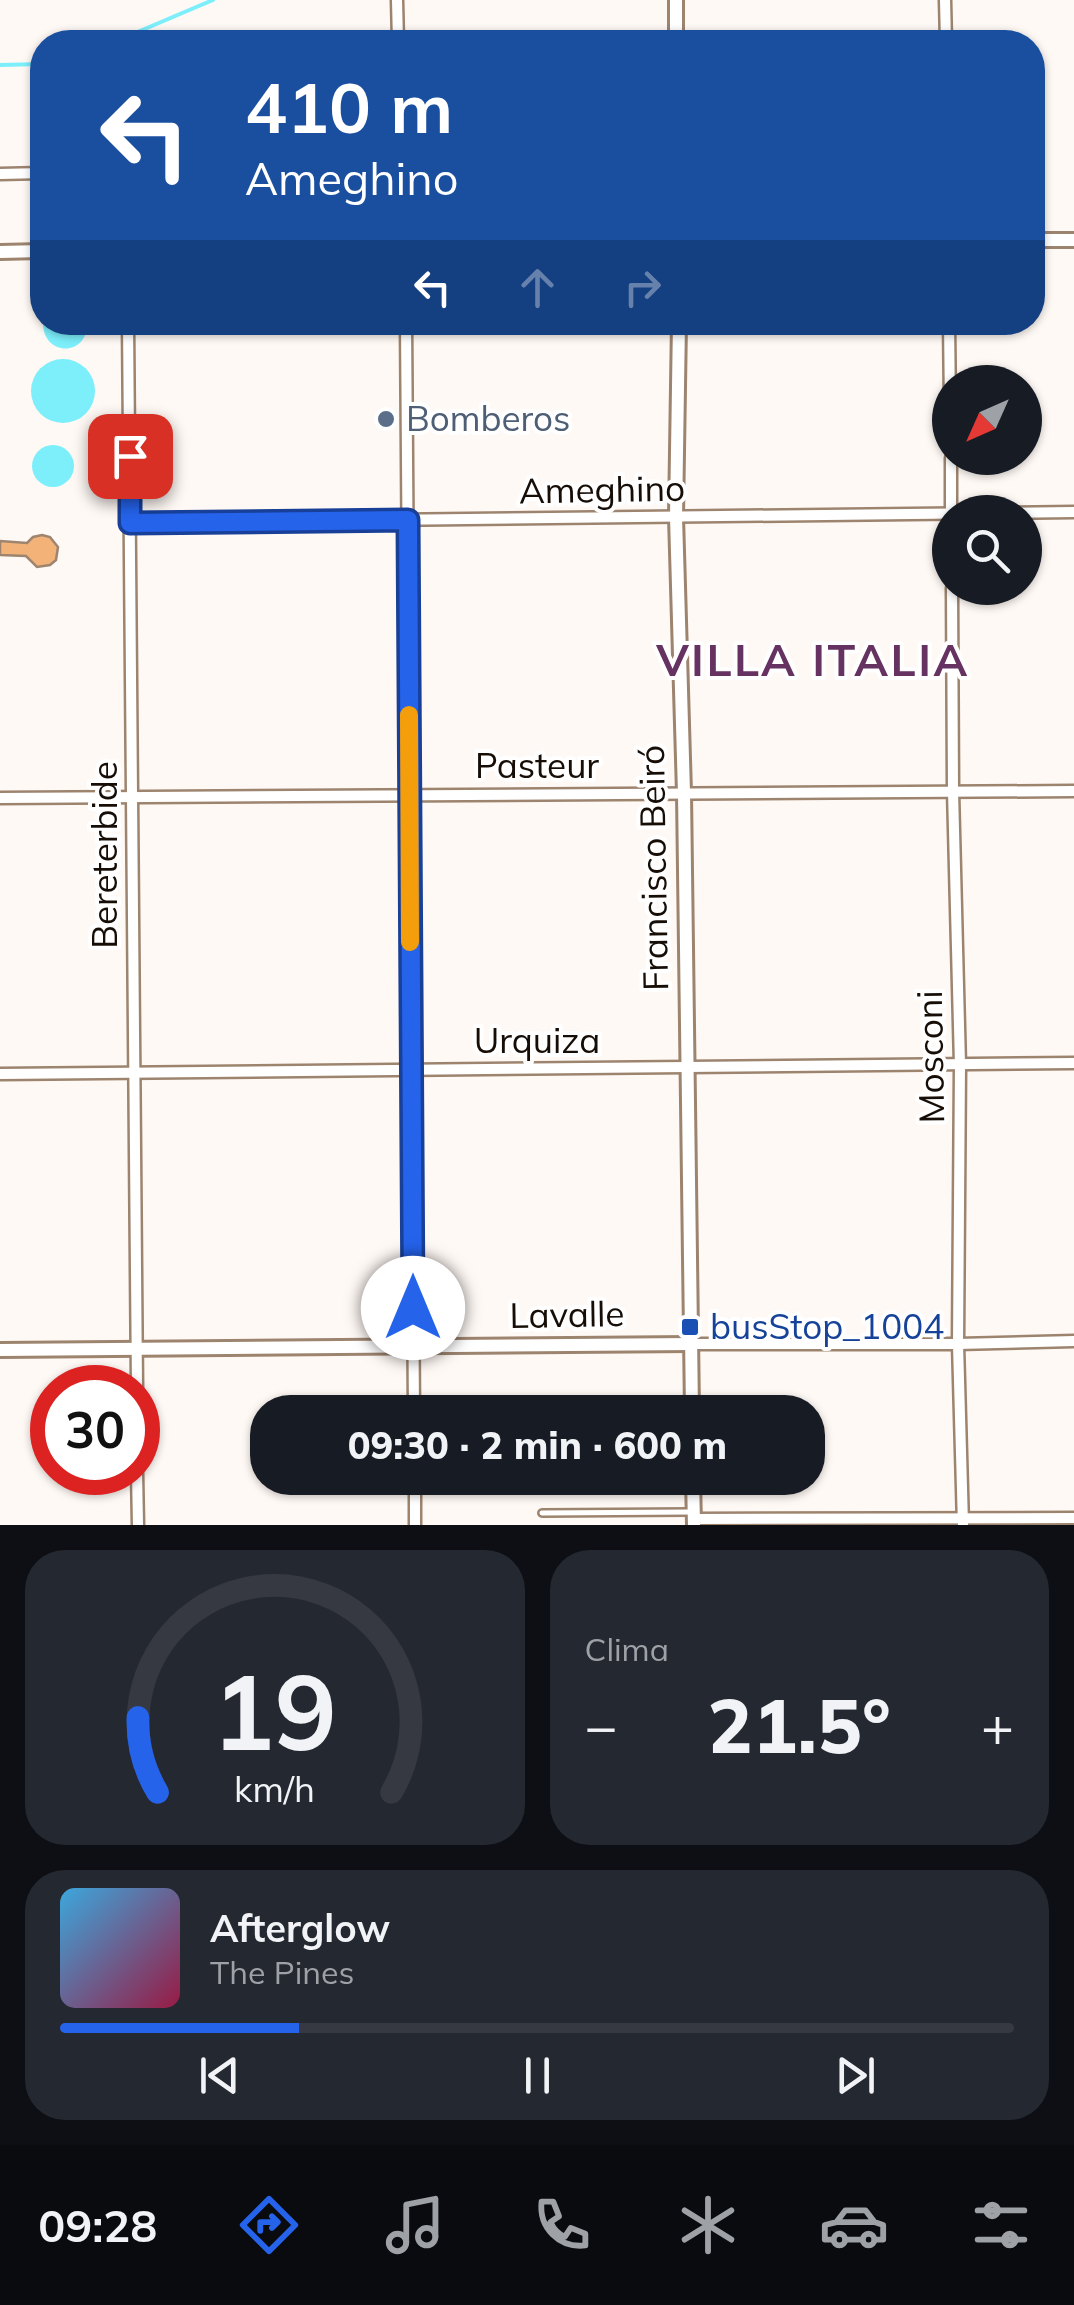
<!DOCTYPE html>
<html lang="es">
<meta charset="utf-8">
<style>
:root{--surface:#171b24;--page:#242831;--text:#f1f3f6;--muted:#9ea1a6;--line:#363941;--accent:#2563eb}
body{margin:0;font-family:Mulish,sans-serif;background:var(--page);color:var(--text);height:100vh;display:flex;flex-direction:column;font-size:38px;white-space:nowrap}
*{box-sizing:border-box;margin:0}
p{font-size:32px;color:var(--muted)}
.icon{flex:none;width:55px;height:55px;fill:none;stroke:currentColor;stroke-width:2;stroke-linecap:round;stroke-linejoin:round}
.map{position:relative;height:1525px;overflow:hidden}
.drawer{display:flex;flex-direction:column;gap:25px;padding:25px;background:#0d0f14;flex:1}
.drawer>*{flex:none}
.banner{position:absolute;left:30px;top:30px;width:1015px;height:305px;border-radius:40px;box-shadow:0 2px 8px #0004;background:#1a4fa0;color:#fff;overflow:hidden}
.needle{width:65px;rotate:225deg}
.controls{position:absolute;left:932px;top:365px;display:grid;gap:20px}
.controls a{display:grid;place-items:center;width:110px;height:110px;border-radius:50%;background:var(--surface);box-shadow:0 2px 8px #0004;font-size:50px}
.speed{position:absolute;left:30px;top:1365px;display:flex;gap:20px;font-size:50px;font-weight:700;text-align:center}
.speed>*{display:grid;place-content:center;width:130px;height:130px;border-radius:50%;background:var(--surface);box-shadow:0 2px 8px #0004;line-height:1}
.speed .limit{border:15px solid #d22;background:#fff;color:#111}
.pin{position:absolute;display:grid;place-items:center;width:85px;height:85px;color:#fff;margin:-42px;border-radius:20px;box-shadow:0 5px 15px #0006}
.me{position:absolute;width:110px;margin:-55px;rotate:0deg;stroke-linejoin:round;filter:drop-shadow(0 0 8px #0008)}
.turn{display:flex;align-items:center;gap:35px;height:210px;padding:0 50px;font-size:45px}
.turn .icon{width:130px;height:130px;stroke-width:2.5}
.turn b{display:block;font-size:70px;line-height:85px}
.lanes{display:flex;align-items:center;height:95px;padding:0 50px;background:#0003;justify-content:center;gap:50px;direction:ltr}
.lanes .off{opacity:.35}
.big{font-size:75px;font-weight:800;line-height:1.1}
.drawer .tile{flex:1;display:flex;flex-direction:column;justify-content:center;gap:15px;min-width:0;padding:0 35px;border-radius:40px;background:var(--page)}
.drawer .dial{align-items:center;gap:0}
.dial svg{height:260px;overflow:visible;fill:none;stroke:var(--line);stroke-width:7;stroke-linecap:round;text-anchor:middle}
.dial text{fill:var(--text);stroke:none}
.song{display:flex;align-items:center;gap:30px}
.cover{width:120px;height:120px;border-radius:15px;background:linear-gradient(135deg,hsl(200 70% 55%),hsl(340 70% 35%))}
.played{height:10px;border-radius:5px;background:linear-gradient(90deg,var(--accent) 25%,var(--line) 25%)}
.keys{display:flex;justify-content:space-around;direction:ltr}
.heat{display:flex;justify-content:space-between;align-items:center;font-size:55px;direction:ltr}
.drawer .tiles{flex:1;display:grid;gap:25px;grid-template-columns:1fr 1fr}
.tile:last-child{grid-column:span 2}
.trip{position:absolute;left:250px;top:1395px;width:575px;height:100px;border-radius:40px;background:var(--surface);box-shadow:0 2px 8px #0004;font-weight:800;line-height:100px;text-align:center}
.menu{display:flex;height:160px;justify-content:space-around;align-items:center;background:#090b0e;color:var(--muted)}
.menu .icon{width:70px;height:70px}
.menu .selected{color:var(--accent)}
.menu b{font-size:45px;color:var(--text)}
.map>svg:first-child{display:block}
.water{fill:#7ceffb}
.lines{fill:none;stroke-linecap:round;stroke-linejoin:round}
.stream{stroke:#7ceffb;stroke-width:4}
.building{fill:#f3b278;stroke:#9d8570;stroke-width:2.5}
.service-casing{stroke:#9d846f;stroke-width:10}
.minor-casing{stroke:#9d846f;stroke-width:15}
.tertiary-casing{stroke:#9d846f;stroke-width:18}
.service{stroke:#fff;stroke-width:5}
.minor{stroke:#fff;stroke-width:10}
.tertiary{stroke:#fff;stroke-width:12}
.route-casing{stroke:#184099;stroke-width:25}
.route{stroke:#2563eb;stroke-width:18}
.slow{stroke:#f59e0b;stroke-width:18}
.service-dot{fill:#5c6f8a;stroke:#fff;stroke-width:4}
.transit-dot{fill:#1a4fb4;stroke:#fff;stroke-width:4}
.labels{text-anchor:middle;stroke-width:8;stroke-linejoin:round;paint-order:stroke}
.service-label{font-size:35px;fill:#4e5e75;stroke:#fff;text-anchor:start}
.street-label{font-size:35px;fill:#160d06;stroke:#fff}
.transit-label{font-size:35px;fill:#164399;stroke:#fff;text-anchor:start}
.district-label{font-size:45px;font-weight:bold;letter-spacing:2.5px;fill:#663261;stroke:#fff}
</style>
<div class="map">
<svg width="1074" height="1525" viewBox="0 0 1074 1525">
<rect width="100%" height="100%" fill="#fff9f5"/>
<g class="water">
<path d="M43 323H87C88 357 43 357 43 323Z"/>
<circle cx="63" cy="391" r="32"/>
<circle cx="53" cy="466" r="21"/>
</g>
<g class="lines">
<g class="stream">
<path d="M114 42 213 0"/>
<path d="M0 65 42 64"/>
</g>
</g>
<path class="building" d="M42 535 50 537 58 547 56 560 50 565 37 567 26 556 0 555V541L27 543 33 537Z"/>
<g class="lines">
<g class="service-casing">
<path id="service" d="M542 1513 690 1512"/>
</g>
<g class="minor-casing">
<g id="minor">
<path d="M397 0 398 42"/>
<path d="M945 0 946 42"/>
<path d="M0 174 42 173"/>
<path d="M128 322 137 1388"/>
<path d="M406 322 414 1412"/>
<path d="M949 322 950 408"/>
<path d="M951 458V512"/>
<path d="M131 523 1074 512"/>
<path d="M952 588 953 791 960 1065 958 1344 963 1525"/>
<path d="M0 798 1074 791"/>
<path d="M0 1074 1074 1063"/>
<path d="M691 1344H958L1074 1341"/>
<path d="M137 1472 138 1525"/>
<path d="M415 1478V1525"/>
<path d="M693 1519 1074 1518"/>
</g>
</g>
<g class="tertiary-casing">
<g id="tertiary">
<path d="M676 0V42"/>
<path d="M1032 240H1074"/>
<path d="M0 252 42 251"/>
<path d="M679 322 676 517 684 793 692 1412"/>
<path d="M0 1350 691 1344"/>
<path d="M693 1478 694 1525"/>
</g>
</g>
<use href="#service" class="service"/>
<use href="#minor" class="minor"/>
<use href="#tertiary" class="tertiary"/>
</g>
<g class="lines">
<g class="route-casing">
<path id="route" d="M130 456V523L408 520 413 1308"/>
</g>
<use href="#route" class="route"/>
<path class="slow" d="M409 715 410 942"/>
</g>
<circle class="service-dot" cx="386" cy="419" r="10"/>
<rect class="transit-dot" x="680" y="1317" width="20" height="20" rx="5"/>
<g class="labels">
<g class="service-label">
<text x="406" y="431">Bomberos</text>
</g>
<g class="street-label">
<text transform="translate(602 490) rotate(-1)" y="12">Ameghino</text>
<text x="537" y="778">Pasteur</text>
<text transform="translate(105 855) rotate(-90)" y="12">Bereterbide</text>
<text transform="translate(654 868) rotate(-91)" y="12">Francisco Beiró</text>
<text x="537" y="1053">Urquiza</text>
<text transform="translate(931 1057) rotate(-91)" y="12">Mosconi</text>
<text transform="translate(567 1315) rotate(-1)" y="12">Lavalle</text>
</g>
<g class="transit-label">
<text x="710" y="1339">busStop_1004</text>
</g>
<g class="district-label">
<text x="813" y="676">VILLA ITALIA</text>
</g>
</g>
</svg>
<div class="controls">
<a><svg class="needle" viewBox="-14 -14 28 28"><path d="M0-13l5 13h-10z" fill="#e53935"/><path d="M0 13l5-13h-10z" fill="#9ea1a6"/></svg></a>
<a><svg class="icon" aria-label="search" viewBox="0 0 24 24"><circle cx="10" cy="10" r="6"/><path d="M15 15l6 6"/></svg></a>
</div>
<div class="speed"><div class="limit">30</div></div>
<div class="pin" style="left:130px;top:456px;background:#d93025"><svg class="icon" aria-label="arrive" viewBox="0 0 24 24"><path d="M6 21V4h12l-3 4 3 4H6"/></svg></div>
<svg class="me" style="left:413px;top:1308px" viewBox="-20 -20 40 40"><circle r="19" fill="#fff"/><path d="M0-13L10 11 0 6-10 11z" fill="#2563eb"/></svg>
<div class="trip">09:30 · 2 min · 600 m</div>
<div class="banner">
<div class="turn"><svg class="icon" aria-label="left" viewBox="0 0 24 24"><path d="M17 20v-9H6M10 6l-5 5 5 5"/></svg><div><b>410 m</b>Ameghino</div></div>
<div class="lanes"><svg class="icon" aria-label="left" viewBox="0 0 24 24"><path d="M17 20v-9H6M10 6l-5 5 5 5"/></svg><svg class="icon off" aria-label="ahead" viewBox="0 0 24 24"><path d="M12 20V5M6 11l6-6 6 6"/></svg><svg class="icon off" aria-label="right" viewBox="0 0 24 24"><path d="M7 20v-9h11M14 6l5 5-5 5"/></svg></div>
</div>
</div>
<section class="drawer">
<div class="tiles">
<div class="tile dial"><svg viewBox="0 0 100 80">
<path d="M14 69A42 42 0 1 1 86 69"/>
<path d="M14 69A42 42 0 0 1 8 46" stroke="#2563eb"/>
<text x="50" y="56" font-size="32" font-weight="700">19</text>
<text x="50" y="72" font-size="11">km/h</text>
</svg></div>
<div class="tile"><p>Clima</p>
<div class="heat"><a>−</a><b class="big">21.5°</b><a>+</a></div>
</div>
<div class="tile">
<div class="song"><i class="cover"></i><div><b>Afterglow</b><p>The Pines</p></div></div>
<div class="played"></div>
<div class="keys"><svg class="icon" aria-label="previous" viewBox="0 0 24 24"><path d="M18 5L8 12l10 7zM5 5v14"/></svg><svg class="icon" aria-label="pause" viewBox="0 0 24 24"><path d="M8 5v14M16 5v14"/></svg><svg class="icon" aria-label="next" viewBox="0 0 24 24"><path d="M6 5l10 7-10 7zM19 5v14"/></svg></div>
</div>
</div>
</section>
<nav class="menu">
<b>09:28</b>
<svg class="icon selected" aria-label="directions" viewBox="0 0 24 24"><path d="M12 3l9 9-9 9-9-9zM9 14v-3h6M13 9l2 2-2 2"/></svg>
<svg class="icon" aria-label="music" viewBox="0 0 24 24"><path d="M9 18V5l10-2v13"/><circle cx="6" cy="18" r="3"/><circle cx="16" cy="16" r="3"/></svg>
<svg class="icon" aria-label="phone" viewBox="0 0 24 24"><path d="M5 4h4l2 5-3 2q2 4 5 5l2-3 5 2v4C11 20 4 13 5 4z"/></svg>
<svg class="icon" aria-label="climate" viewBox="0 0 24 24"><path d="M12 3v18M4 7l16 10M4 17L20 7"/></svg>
<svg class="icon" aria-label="car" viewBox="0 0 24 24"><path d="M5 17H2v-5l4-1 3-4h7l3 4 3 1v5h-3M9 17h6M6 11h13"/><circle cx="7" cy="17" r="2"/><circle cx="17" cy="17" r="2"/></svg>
<svg class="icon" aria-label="filters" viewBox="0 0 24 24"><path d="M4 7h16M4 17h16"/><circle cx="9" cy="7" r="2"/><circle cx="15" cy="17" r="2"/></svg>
</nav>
